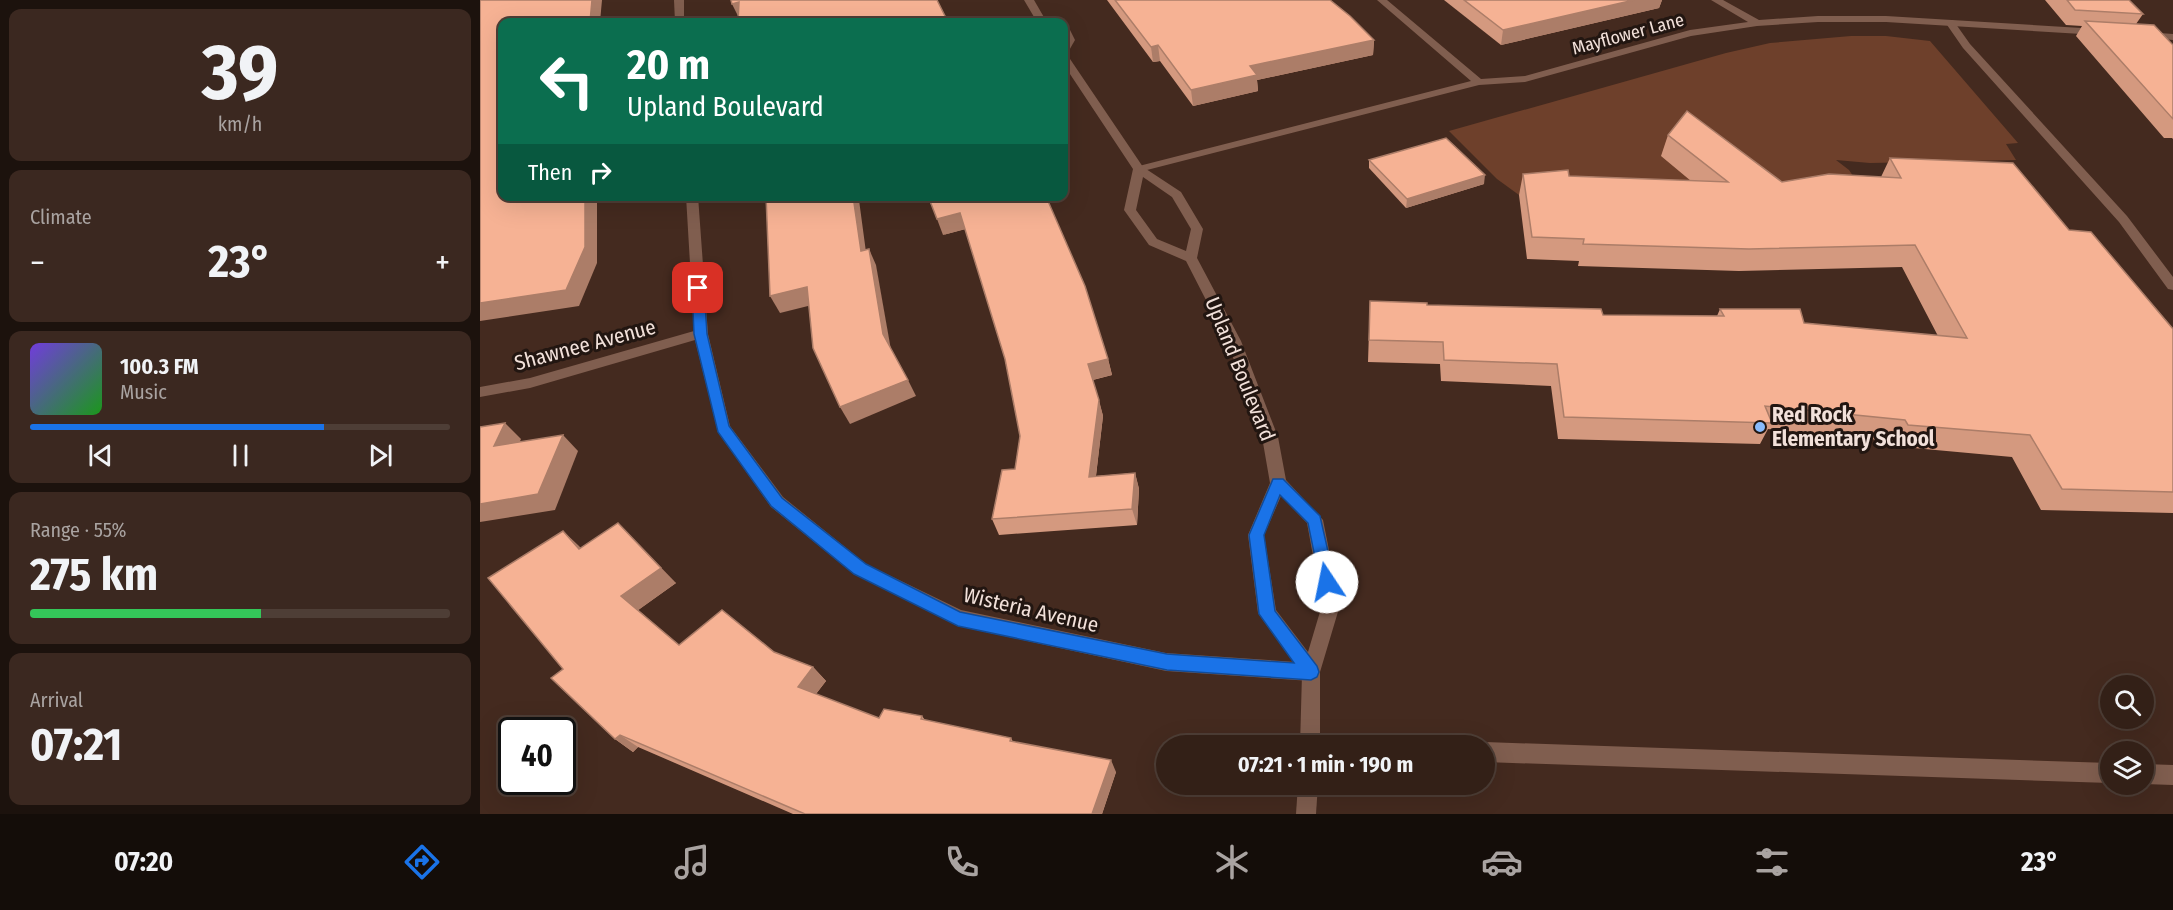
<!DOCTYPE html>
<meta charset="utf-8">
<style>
:root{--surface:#332017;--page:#3b2820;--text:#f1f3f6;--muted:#a9a3a1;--line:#4e3e36;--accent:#1a73e8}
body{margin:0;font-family:"Fira Sans Condensed",sans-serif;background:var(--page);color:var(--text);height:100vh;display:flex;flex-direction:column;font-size:22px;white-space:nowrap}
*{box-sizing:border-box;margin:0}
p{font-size:20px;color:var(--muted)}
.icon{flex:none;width:33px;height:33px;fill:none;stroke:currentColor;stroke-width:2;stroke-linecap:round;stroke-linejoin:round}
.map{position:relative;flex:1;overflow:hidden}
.drawer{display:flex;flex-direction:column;gap:9px;padding:9px;background:#1c120d;width:480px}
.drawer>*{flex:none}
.banner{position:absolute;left:18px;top:18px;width:570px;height:183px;border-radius:12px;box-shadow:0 6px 24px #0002,0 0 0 2px var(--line);background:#0b6e4f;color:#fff;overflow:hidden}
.controls{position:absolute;left:1620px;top:675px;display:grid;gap:12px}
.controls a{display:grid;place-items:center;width:54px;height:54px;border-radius:50%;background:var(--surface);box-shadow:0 6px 24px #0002,0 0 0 2px var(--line);font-size:30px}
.speed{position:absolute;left:18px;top:717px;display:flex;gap:12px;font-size:30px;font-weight:700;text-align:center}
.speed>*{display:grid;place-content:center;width:78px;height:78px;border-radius:50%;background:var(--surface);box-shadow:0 6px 24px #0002,0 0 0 2px var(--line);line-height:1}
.speed .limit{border:3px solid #111;border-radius:9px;background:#fff;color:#111}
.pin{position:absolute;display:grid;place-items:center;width:51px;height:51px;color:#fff;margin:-26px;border-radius:12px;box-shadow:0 3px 9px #0006}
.me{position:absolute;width:66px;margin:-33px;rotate:349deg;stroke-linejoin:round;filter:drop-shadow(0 0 4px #0008)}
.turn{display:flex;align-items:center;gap:21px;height:126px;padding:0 30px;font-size:27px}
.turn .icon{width:78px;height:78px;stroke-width:2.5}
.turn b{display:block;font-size:42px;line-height:51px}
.then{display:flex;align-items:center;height:57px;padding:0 30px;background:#0003;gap:12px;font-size:22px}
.big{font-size:45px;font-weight:700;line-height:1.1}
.drawer .card{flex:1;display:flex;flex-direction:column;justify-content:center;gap:9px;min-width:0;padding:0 21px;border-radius:12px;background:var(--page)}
.drawer .dial{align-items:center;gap:0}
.dial b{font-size:78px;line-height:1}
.song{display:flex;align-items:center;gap:18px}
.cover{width:72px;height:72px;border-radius:9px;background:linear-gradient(135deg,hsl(260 70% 55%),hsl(120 70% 35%))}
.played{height:6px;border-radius:3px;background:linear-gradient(90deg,var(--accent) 70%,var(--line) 70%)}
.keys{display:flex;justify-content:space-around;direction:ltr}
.heat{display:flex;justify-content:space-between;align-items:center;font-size:33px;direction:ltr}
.charge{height:9px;border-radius:4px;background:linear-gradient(90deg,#34c759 55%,var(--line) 0)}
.trip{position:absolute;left:676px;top:735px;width:339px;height:60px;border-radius:30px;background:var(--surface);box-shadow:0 6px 24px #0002,0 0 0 2px var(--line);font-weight:700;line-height:60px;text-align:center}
.tabs{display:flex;height:96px;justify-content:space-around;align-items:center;background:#140d09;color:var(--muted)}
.tabs .icon{width:42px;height:42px}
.tabs .current{color:var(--accent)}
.tabs b{font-size:27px;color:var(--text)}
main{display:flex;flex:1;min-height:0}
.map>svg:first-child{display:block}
.green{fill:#6e402b}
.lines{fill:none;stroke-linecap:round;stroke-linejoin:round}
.service{fill:#805e4f;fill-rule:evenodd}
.minor{fill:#805e4f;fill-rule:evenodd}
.tertiary{fill:#805e4f;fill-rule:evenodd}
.wall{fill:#d4997f}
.shaded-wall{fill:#ac7d68}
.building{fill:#f6b294;stroke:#ac7d68;stroke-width:1.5}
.route{fill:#1a73e8;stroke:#114b97;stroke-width:1.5}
.poi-dot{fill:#88bbfc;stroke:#221611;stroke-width:2}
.labels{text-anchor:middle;stroke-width:6;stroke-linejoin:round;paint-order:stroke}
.far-street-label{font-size:18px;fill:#f2e1da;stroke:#221611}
.street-label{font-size:21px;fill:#f2e1da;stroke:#221611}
.poi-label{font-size:21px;font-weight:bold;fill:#f2e1da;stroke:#221611;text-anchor:start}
</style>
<main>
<section class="drawer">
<div class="card dial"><b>39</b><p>km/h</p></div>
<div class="card"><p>Climate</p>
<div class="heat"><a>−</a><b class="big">23°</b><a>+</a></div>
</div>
<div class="card">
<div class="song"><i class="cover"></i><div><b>100.3 FM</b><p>Music</p></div></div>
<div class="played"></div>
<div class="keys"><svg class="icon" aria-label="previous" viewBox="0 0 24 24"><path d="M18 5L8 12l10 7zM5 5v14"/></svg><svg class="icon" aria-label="pause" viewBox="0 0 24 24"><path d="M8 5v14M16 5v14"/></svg><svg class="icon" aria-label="next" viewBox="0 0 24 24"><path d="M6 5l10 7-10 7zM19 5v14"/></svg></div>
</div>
<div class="card"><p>Range · 55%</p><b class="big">275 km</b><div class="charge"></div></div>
<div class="card"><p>Arrival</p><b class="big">07:21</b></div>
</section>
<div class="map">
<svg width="1693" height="814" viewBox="0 0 1693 814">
<rect width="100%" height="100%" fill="#442a1f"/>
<path class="green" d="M1371 36H1406L1450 41 1538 143 1526 144 1536 160 1390 163 1356 160 1369 170 1388 198 1083 192 1039 195 1017 179 969 131 1246 53 1290 43Z"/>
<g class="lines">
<g class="service">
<path d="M1467 20H1473L1490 44 1647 216 1693 277V290L1688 289 1639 222 1483 48 1465 22Z"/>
<path d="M830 733 880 736 887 739 890 746H821L823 736Z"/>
<path d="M1005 742 1630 763V783L1005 762V746H998Z"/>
<path d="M1664 764 1693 765V785L1664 784Z"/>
</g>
<g class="minor">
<path d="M194 0H204V22H195Z"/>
<path d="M897 0H907L1001 79 1045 76 1210 30 1268 22 1231 0H1243L1279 20 1338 16H1406L1618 29 1623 32 1618 35 1406 22H1338L1277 26 1211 36 1045 82 999 85 663 171H655V167L991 81Z"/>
<path d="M1666 32 1693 34V40L1663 37V33Z"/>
<path d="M206 196H218L228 334 250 426 303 497 386 564 481 610 686 653 831 663 838 666 840 672 838 678 831 681 686 671 478 626 374 574 291 507 238 432 215 340 50 388 0 397V387L50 378 214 331Z"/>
</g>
<g class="tertiary">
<path d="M544 0H554L565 19 569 22H557Z"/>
<path d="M584 27 590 30 595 40 587 54 584 55Z"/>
<path d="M584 55 588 56 663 167 701 192 723 229 717 258 761 341 798 437 806 480 843 520 860 605 840 672V746H820L822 674 778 613 768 535 790 483 782 437 747 341 706 261 669 245 644 210 653 169 584 65ZM663 177 692 197 711 229 706 251 677 239 656 210ZM801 496 827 523 842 605 828 652 796 610 784 535Z"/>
<path d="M818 784H838L836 814H816Z"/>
</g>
</g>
<g class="wall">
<path d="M627 0H850L894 40 893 55 777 80 778 91 713 106 680 61 673 62Z"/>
<path d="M964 0H1182L1179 8 1021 45Z"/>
<path d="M1565 0H1649L1663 14 1656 24 1693 45V139L1692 138H1684L1596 36 1602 26 1586 25Z"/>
<path d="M1188 135 1302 182 1401 177 1410 158 1589 230 1693 329V513L1561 510 1532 457 1412 446 1410 441 1288 429 1280 444 1078 439 1071 386 961 381 960 364 888 362 890 301 947 305 1123 315 1237 316 1240 309 1324 323 1458 336 1422 267 1259 271 1098 266 1099 261 1047 259 1039 195 1043 174 1211 181 1181 156Z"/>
<path d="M889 160 1004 184 926 208 889 168Z"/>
<path d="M559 196 628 359 632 375 613 380 623 416 616 476 655 473 659 489 657 525 519 535 512 519 535 469 540 436 525 359 485 229 463 235Z"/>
<path d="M101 548 196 583 158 610 199 645 294 652 333 667 346 681 336 694 399 718 442 716 445 720 531 738 533 742 636 772 622 814H313L158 747 153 752 135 739 83 669Z"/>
</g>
<g class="shaded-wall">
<path d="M112 0H122L120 22H110Z"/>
<path d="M1154 0H1182L1179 8 1021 45 1023 30Z"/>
<path d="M259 2V18L252 4Z"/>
<path d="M894 40 893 55 777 80 778 91 713 106 711 90 770 66Z"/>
<path d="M678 45 680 61 673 62 671 47Z"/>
<path d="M1005 175 1004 184 926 208 927 199Z"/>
<path d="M105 196H117V263L99 306 0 321V303Z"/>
<path d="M373 196H395L379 200 388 267 381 251Z"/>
<path d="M480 213 486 229 463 235 457 219Z"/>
<path d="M389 249 396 265 411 350 403 334Z"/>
<path d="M327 287 336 304 300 313 290 296Z"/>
<path d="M628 359 632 375 612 380 608 364Z"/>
<path d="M428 380 436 396 370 424 360 407Z"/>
<path d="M619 400 623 416 614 492 609 477Z"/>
<path d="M25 423 41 439 31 462 14 446Z"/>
<path d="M83 435 98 451 75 510 0 522V504Z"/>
<path d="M655 473 659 489 657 525 652 509Z"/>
<path d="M138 523 196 583 157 611 141 596Z"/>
<path d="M83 531 99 546 115 564 99 549Z"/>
<path d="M333 667 346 681 331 700 318 687Z"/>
<path d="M140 735 158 747 153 752 135 739Z"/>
<path d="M631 760 636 772 622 814H612Z"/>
</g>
<g class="building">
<path d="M0 0H112L110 22H22V196H105V247L86 290 0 303Z"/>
<path d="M251 0H457L468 22H258L259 2 252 4Z"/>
<path d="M635 0H850L870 16 894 40 770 66 777 75 711 90 678 45 671 47Z"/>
<path d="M984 0H1154L1023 30Z"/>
<path d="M1587 0H1649L1663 14 1595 10Z"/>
<path d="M1605 21 1674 25 1693 45V119Z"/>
<path d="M1207 111 1302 182 1349 174 1421 178 1410 158 1533 163 1589 230 1611 232 1693 329V492L1582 489 1550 435 1428 425 1425 420 1285 406 1292 423 1084 417 1077 364 964 360 963 342 889 340 890 301 947 303V305L1121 309 1123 315 1244 316 1240 309H1320L1324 323 1487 338 1435 245 1269 249 1103 244 1104 239 1052 237 1043 174 1088 170 1089 176 1248 182 1188 135Z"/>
<path d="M966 138 1005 175 927 199 889 160Z"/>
<path d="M286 196H373L381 251 389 249 403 334 428 380 360 407 333 348 327 287 290 296Z"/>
<path d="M448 196H559L562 202 568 201 605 286 628 359 608 364 619 400 609 477 655 473 652 509 512 519 522 470 535 469 540 436 525 359 480 213 457 219Z"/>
<path d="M25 423 14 446 83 435 58 494 0 504V427Z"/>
<path d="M138 523 181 568 141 596 199 645 242 610 294 652 333 667 318 687 399 718 404 709 442 716 441 719 531 738 530 741 631 760 612 814H325L140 735 135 739 71 678 83 669 8 578 83 531 99 549Z"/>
</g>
<path class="route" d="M218 284 224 288 227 334 249 426 302 498 386 564 480 612 687 654 814 663 779 614 769 535 793 479H803L840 516 855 582 853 587 847 589 841 587 828 523 800 495 784 535 795 611 837 666 839 672 837 677 831 680 687 670 478 626 374 574 291 506 238 432 214 334 212 288Z"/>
<circle class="poi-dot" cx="1280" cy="427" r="6"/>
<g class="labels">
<g class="far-street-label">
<text transform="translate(1148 34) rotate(-15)" y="6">Mayflower Lane</text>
</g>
<g class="street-label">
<text transform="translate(105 345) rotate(-15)" y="7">Shawnee Avenue</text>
<text transform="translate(760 369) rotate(68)" y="7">Upland Boulevard</text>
<text transform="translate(551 610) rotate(13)" y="7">Wisteria Avenue</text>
</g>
<g class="poi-label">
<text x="1292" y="422">Red Rock<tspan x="1292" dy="24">Elementary School</tspan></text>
</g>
</g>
</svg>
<div class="controls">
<a><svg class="icon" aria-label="search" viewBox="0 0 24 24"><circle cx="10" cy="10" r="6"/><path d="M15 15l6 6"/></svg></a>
<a><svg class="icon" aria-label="layers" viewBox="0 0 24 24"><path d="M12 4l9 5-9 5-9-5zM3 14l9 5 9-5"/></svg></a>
</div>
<div class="speed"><div class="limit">40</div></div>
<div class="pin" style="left:218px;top:288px;background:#d93025"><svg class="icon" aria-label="arrive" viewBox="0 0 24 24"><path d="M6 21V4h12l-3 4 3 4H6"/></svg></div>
<svg class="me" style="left:847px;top:582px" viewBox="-20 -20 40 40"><circle r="19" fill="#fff"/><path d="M0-13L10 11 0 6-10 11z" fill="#1a73e8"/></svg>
<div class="trip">07:21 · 1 min · 190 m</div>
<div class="banner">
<div class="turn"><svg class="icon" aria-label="left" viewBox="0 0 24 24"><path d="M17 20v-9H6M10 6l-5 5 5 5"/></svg><div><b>20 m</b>Upland Boulevard</div></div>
<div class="then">Then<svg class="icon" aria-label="right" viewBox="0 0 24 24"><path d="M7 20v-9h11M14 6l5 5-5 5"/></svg></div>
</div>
</div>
</main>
<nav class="tabs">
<b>07:20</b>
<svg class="icon current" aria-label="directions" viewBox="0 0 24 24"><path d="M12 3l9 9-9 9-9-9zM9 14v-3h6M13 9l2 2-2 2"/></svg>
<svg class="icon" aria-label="music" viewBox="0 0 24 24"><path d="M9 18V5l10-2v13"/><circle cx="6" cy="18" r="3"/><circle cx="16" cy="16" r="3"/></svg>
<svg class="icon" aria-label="phone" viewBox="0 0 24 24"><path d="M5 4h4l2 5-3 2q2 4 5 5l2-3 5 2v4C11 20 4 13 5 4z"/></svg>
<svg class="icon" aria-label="climate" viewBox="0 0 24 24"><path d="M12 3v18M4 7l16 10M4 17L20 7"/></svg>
<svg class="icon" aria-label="car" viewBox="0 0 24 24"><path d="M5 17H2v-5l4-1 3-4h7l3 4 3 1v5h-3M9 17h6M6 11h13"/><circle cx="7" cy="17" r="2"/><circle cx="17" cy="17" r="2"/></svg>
<svg class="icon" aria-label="filters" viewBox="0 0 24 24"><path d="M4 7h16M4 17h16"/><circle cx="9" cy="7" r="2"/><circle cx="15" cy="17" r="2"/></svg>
<b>23°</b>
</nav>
